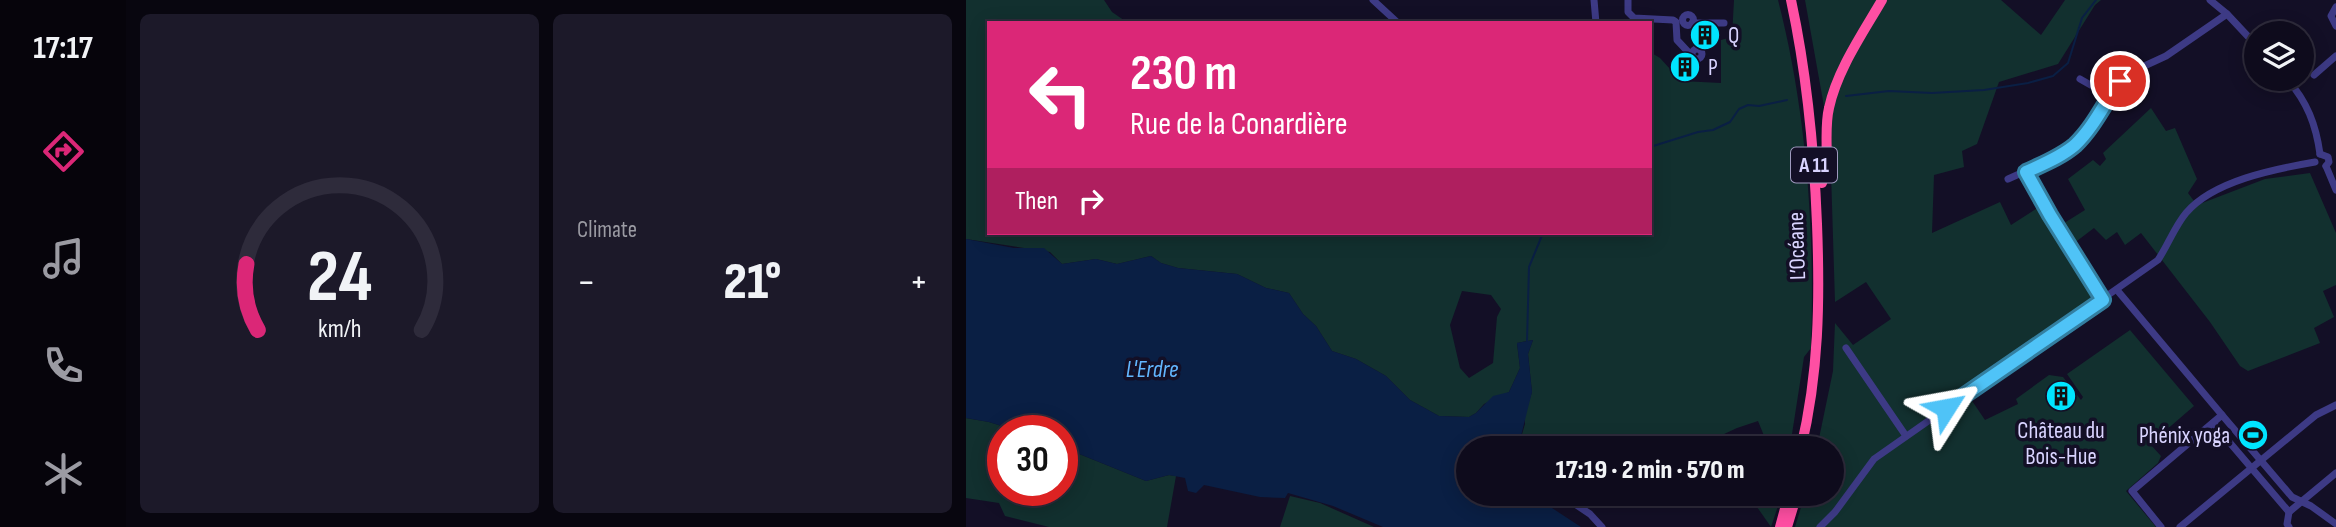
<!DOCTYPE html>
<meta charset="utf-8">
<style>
:root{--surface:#0e0b1c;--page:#1c1929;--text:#f1f3f6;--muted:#9b9ba3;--line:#2e2b3b;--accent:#db2777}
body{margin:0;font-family:"Sofia Sans Condensed",sans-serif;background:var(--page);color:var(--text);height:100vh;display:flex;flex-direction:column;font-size:26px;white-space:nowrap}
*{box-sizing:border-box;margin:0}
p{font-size:23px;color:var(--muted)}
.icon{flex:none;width:38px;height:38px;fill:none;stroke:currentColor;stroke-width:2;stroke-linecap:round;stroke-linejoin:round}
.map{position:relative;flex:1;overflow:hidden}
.sheet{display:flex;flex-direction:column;gap:14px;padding:14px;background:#08060f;width:840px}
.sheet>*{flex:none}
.banner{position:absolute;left:21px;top:21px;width:665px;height:214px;border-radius:0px;box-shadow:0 4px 18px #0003,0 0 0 2px var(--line);background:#db2777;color:#fff;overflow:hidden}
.fabs{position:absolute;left:1278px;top:21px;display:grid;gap:14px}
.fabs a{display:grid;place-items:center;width:70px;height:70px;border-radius:50%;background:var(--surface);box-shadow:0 4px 18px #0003,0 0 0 2px var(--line);font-size:35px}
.speed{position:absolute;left:21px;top:415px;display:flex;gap:14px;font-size:35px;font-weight:700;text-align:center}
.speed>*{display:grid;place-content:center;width:91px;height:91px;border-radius:50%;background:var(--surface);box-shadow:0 4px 18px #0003,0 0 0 2px var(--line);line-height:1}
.speed .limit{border:10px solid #d22;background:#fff;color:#111}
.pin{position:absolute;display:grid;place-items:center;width:60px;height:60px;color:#fff;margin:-30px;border:4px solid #fff;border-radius:50%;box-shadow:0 2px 7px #0007}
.me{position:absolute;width:77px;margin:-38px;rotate:56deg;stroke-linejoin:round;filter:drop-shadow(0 0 5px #0008)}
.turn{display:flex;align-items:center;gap:24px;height:147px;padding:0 28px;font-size:32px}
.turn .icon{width:91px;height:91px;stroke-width:2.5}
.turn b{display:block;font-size:49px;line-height:60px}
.then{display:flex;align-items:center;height:66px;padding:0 28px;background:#0003;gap:14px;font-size:26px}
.big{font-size:52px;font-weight:800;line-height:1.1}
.sheet .tile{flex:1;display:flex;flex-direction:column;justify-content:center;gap:10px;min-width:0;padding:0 24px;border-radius:10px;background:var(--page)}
.sheet .dial{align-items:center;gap:0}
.dial svg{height:182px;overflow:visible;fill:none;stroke:var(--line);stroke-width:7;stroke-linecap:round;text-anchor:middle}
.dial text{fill:var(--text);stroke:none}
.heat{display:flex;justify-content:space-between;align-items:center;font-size:38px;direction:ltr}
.sheet .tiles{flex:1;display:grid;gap:14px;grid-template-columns:repeat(2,1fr)}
.trip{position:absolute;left:490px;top:436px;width:388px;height:70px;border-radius:35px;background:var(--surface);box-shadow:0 4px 18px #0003,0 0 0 2px var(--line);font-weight:800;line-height:70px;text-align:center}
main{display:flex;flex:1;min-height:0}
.dock{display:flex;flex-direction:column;width:126px;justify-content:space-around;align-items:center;background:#06040b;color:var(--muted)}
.dock .icon{width:49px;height:49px}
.dock .active{color:var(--accent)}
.dock b{font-size:32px;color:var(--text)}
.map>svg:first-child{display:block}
.green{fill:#12302f;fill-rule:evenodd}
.water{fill:#0a1f44}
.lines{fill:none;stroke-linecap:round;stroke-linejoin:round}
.stream{stroke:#0a1f44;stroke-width:2}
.minor{stroke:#3d3a85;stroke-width:7}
.highway{stroke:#ff4fa3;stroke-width:10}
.route-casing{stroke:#337fa1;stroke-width:18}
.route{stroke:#4fc3f7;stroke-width:12}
.labels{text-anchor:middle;stroke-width:7;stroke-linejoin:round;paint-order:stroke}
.shield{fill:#130f26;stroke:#9e99be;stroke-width:2}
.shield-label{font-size:21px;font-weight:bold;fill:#d9d4ff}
.poi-label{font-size:23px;fill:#d9d4ff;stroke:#130f26;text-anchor:start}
.street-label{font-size:23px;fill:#d9d4ff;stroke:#130f26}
.water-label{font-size:24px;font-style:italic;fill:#62b6ff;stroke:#130f26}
</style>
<main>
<nav class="dock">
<b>17:17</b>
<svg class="icon active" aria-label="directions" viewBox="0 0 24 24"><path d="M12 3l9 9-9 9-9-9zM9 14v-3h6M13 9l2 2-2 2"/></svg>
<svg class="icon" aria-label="music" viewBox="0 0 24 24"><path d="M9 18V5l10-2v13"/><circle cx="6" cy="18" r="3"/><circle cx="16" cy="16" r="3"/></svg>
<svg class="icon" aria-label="phone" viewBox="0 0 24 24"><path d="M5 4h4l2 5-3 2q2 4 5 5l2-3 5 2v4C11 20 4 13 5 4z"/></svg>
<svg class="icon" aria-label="climate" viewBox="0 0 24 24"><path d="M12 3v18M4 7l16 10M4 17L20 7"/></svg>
</nav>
<section class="sheet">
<div class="tiles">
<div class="tile dial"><svg viewBox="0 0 100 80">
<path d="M14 69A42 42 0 1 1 86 69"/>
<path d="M14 69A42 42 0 0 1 9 40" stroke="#db2777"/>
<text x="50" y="56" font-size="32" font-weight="700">24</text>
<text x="50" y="72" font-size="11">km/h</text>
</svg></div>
<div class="tile"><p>Climate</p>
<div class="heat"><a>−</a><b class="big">21°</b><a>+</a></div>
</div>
</div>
</section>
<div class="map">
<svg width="1370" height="527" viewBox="0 0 1370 527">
<rect width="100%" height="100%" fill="#130f26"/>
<g class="green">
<path d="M0 0H138L146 12 162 23H23V233H684V52L694 58 715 81 755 83V40L766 37 768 0H812C841 112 849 233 845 348L838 357 826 434V448H803L792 421 771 428 728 448H552L559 424V414L566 392 562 354 567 340 551 343 554 368 543 392 518 404 510 413 503 417 473 416 444 400 420 376 390 359 366 351 350 326 337 314 323 293 300 288 271 274 212 268 195 263 185 256 151 264 130 259 96 264 84 252 0 239ZM496 291 525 295 535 309 531 317 527 363 503 378 494 368 484 325Z"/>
<path d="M839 0H1035L1075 35 1099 0H1135L1129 5 1092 64 1033 82 1011 144 996 151 998 167 968 175 966 233 1034 202 1045 225 1073 207 1087 230 1119 210 1102 179 1127 160 1134 166 1140 159 1137 153 1185 108 1200 131 1209 128 1231 179 1222 193 1231 205 1299 179 1344 173 1370 233V285L1357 291 1368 317 1348 328 1354 343 1282 371 1274 366 1244 322 1175 233 1159 245 1151 232 1140 240 1128 228 1107 244 1138 292 998 389 1019 420 1052 404 1050 399 1083 375 1097 377 1115 400 1117 397 1101 374 1164 330 1228 406 1184 444 1195 456 1192 463 1160 491 1190 527H829L839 494H866V448H851L867 371 869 323 887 345 925 319 900 282 869 302 864 140Z"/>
<path d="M0 418 23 422 49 430H37V490H96V447L180 481 203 475 210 476 201 527H83L39 516 33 503 0 498Z"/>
<path d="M794 494H816L805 527 791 507Z"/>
<path d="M324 496 354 503 408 527H314Z"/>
</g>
<path class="water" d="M0 239 48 248H78L96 264 130 259 151 264 185 256 195 263 212 268 271 274 300 288 323 293 337 314 350 326 366 351 390 359 420 376 444 400 473 416 503 417 510 413 527 396 543 392 554 368 551 343 567 340 562 354 566 392 552 448H502V494H570L586 508 615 527H417L367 506 322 493 319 498 294 497 238 485 230 493 222 491 219 478 203 475 180 481 96 447V430H49L23 422 0 418Z"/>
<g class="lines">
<g class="stream">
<path d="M880 96 923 91 966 93 1018 90 1062 83 1087 76 1102 63 1116 18 1130 0"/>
<path d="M684 147 732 132 747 130 764 122 773 109 782 105 793 106 821 100"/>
<path d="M561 341 563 267 577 233"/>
</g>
<g class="minor">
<path d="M407 0 432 23"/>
<path d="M628 0 630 23"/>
<path d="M662 0V12L668 18 707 20 710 22 711 40 725 55"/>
<path d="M1244 0 1261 14 1290 45"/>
<path d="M1370 7 1365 16 1370 26"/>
<circle cx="722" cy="20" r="5.5"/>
<path d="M726 23H758"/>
<circle cx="731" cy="54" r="5"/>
<path d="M1348 75 1370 56"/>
<path d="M1114 79 1144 96"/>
<path d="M1321 79C1341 101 1350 125 1354 154"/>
<path d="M1354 154 1362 157 1363 162 1360 166"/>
<path d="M1360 166 1370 190"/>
<path d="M1060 172 1084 215 1137 300"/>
<path d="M1042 179 1089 158 1107 146 1121 131 1161 74 1200 56 1261 14"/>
<path d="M1151 290 1256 415"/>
<path d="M880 348 940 436"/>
<path d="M1247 423 1323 512"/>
<path d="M594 494 624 514 636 527"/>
<path d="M1323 512 1370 473"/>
<path d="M1323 512 1321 524 1323 527"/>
<path d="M854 527 869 512 908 459 1192 260C1202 245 1209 226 1220 213 1247 181 1308 169 1349 162"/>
<path d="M1195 527 1166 491 1256 415 1326 497 1345 506 1370 524"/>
<path d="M1214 527 1350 415 1370 405"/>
</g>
<g class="highway">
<path d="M825 0C841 74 848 148 851 224 854 300 853 373 835 448"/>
<path d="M856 183C865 159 857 133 863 108 871 70 897 33 916 0"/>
<path d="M814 527 823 494"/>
<path d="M821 527 831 494"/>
</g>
</g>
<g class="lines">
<g class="route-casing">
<path id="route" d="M980 408 1137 300 1084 215 1060 172C1077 164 1095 157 1109 145 1128 127 1139 102 1154 81"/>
</g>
<use href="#route" class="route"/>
</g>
<defs>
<g id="building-disc" transform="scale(1.575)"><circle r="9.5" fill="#00e5ff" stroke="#130f26"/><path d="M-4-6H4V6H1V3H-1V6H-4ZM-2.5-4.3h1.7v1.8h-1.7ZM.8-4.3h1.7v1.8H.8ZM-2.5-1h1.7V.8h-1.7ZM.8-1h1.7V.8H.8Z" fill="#111"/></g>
<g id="stadium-disc" transform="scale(1.575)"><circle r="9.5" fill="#00e5ff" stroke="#130f26"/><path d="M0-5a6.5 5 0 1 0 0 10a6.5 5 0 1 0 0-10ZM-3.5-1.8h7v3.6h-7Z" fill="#111"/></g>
</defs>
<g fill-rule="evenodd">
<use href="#building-disc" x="739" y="35"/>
<use href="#building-disc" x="719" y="67"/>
<use href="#building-disc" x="1095" y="396"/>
<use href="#stadium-disc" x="1287" y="435"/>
</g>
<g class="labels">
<rect class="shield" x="825" y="147.5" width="46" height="35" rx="5"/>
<g class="shield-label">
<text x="848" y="172">A 11</text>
</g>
<g class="poi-label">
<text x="762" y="43">Q</text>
<text x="742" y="75">P</text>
<text x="1095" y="438" text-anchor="middle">Château du<tspan x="1095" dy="26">Bois-Hue</tspan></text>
<text x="1264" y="443" text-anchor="end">Phénix yoga</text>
</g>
<g class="street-label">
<text transform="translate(830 246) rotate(-92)" y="8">L’Océane</text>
</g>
<g class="water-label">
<text x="186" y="377">L'Erdre</text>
</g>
</g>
</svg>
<div class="fabs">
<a><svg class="icon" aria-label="layers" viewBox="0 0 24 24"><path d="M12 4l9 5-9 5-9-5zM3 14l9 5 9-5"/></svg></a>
</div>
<div class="speed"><div class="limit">30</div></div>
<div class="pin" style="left:1154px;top:81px;background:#d93025"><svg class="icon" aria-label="arrive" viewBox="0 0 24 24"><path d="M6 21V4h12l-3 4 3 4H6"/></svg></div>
<svg class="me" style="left:980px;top:408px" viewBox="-20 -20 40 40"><path d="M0-17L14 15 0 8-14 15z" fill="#4fc3f7" stroke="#fff" stroke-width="4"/></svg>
<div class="trip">17:19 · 2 min · 570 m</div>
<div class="banner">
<div class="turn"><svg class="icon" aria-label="left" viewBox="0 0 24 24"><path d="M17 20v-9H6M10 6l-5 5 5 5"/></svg><div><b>230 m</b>Rue de la Conardière</div></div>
<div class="then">Then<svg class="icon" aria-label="right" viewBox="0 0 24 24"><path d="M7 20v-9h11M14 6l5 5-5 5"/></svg></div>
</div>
</div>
</main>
